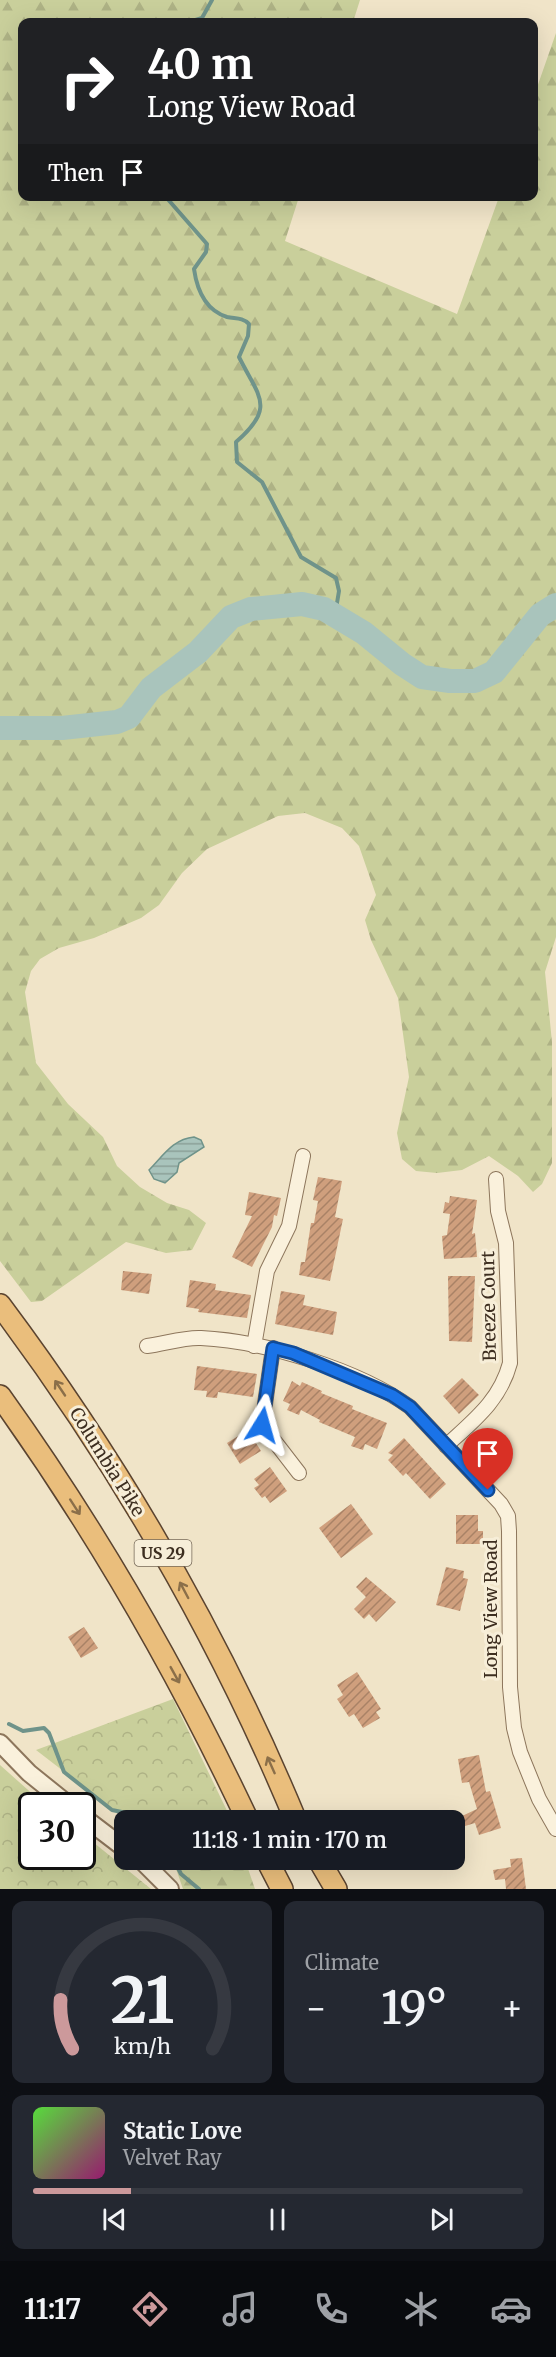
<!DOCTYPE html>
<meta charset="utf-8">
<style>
:root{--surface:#171b24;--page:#242831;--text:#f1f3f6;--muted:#9ea1a6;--line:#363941;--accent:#cc999b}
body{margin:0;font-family:Merriweather,serif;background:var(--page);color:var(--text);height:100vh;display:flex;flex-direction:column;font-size:22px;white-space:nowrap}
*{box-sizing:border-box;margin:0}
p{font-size:20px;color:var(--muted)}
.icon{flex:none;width:33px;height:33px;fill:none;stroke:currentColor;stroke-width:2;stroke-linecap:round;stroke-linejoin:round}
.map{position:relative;height:1889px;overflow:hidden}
.details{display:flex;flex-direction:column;gap:12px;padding:12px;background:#0d0f14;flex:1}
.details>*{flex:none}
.hud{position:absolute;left:18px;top:18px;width:520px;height:183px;border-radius:12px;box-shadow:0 6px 24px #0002;background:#202124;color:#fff;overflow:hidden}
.speed{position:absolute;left:18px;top:1792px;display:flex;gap:12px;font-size:30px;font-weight:700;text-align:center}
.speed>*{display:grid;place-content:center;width:78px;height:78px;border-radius:50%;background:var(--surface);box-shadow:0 6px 24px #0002;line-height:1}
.speed .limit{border:3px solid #111;border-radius:9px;background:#fff;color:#111}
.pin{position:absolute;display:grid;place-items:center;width:51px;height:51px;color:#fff;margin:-62px -26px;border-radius:50% 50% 50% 0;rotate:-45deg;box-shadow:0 0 6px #0007}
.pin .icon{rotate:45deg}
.me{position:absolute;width:66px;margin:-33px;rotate:8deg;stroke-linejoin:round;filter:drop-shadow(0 0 4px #0008)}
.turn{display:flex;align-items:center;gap:21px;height:126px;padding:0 30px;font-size:27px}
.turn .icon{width:78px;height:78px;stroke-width:2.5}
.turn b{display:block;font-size:42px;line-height:51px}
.then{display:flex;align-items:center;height:57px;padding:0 30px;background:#0003;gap:12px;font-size:22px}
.big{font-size:45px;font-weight:600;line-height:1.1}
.details .card{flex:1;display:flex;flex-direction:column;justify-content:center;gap:9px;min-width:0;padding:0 21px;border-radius:12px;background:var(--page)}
.details .dial{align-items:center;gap:0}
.dial svg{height:156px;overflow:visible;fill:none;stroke:var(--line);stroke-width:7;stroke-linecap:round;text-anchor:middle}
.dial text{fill:var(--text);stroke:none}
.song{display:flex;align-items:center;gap:18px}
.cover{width:72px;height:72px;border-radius:9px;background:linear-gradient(135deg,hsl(110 70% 55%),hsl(320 70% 35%))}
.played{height:6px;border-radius:3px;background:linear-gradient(90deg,var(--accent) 20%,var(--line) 20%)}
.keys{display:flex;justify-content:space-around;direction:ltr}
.heat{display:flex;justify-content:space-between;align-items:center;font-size:33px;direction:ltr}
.details .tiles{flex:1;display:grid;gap:12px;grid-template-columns:1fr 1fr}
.card:last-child{grid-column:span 2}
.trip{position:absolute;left:114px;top:1810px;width:351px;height:60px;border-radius:12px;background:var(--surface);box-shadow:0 6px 24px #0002;font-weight:600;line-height:60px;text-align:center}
.tabs{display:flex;height:96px;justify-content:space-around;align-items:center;background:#090b0e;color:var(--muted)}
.tabs .icon{width:42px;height:42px}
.tabs .selected{color:var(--accent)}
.tabs b{font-size:27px;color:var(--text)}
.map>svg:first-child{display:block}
.forest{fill:url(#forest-firs)}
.park{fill:url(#park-crowns)}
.water{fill:url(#water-rules);stroke:#6f938a;stroke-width:1.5}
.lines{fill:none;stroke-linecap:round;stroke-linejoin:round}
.stream{stroke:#6f938a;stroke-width:4}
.river{stroke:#a9c4bc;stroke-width:24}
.building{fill:url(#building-hatch)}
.minor-casing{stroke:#8d765c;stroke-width:16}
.tertiary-casing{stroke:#8d765c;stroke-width:20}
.trunk-casing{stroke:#5b4430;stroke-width:24}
.minor{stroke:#faf1dc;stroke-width:14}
.tertiary{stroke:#faf1dc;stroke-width:16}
.trunk{stroke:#eabe7c;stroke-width:21}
.oneway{stroke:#8b6f49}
.route-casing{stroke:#114b97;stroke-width:15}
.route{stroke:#1a73e8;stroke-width:10}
.labels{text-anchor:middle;stroke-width:6;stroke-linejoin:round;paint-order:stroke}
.shield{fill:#f7eed8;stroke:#756857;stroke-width:1.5}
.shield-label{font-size:16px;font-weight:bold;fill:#3d2e20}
.street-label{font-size:18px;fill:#3d2e20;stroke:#f7eed8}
</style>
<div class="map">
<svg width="556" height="1889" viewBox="0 0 556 1889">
<defs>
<pattern id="forest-firs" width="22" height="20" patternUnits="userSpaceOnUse" patternTransform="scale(1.5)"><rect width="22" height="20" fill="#c9cf9b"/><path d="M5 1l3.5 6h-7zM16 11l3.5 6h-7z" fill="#aeb285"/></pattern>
<pattern id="park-crowns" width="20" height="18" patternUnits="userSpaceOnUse" patternTransform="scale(1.5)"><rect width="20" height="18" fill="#c9cf9b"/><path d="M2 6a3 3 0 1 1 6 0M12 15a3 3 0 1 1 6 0" fill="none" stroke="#aeb285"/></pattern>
<pattern id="water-rules" width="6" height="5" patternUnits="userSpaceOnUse" patternTransform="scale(1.5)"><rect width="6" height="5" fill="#a9c4bc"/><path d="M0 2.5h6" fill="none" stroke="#8ba098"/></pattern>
<pattern id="building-hatch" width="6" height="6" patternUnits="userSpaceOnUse" patternTransform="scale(1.5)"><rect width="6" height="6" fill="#cf9f7d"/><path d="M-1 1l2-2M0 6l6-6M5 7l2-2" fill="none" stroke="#a98266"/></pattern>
</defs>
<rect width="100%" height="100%" fill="#f0e4c8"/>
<g class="forest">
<path d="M0 0H360L353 22H22V196L299 197 285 241 457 314 499 197 534 196V96L556 33V937L545 972 552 1042V1163L542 1184 533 1192 518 1176 489 1156 462 1170 437 1173 416 1171 402 1159 397 1133 409 1077 398 998 371 940 365 920 376 895 359 846 342 828 305 813 278 816 207 849 182 873 159 905 141 918 94 938 59 948 40 959 31 971 25 992 36 1063 68 1104 103 1137 117 1166 140 1187 167 1203 189 1210 206 1223 192 1250 166 1253 126 1242 42 1301 31 1302 0 1261Z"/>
<path d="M173 1860H245L255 1889H183Z"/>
</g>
<g class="park">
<path d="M173 1699 231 1819 228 1821H128L36 1750Z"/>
<path d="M0 1765 46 1806H32V1857H82L83 1834 151 1889H0Z"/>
</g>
<path class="water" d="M194 1137 201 1140 204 1147 179 1163 177 1172 165 1183 154 1179 149 1170C163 1156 173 1139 194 1137Z"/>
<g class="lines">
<g class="stream">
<path d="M189 22 202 18 212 0"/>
<path d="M165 196 207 244 206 252 194 269C197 290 205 310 227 317 235 319 242 317 249 324L248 336 239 357C258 396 277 407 236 442L237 462 262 482 301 557 336 578 339 591 335 615"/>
<path d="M9 1724 23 1731 44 1728 49 1733 64 1772 112 1810 141 1816 145 1821"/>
<path d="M174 1860 181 1874 199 1889"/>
</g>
<path class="river" d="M0 728H62L117 722 129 717 151 688 198 652 231 617 251 609 302 604 324 609 364 633 402 664 422 677 450 681H475L494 672 540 615 556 605"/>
</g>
<g class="building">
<path d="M318 1177 342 1181 335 1217 343 1219 330 1281 299 1275 301 1262H305L311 1223H314L318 1201 313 1200Z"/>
<path d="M249 1192 281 1198 277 1216 274 1215 272 1227 252 1267 232 1257 252 1216 245 1215Z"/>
<path d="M450 1196 477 1200 472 1234 475 1233 477 1257 444 1259 442 1236 447 1235 450 1214 443 1213 445 1202 449 1203Z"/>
<path d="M123 1271 152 1274 149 1294 121 1290Z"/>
<path d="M448 1276H475L472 1342 449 1341Z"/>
<path d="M190 1280 216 1284 215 1290 251 1295 247 1318 198 1312 199 1309 186 1307Z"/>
<path d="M281 1291 305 1295 303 1305 337 1312 333 1335 275 1324Z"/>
<path d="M197 1366 257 1374 253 1397 218 1392 217 1398 206 1397 207 1391 194 1390Z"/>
<path d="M462 1378 479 1395 459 1414 443 1396Z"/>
<path d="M292 1381 300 1386 302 1382 322 1391 321 1393 353 1406 352 1409 387 1423 377 1449 365 1444 363 1450 351 1446 355 1437 319 1422 320 1420 301 1410 299 1415 287 1410 290 1404 283 1401Z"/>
<path d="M248 1430 261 1451 240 1464 227 1443Z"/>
<path d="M404 1438 446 1484 430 1499 406 1473 403 1476 388 1460 393 1455 388 1453Z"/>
<path d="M270 1467 287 1491 270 1503 265 1496 262 1498 254 1488 259 1485 254 1479Z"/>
<path d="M351 1504 373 1534 341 1558 319 1528Z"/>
<path d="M456 1515H478V1531H483V1544H456Z"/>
<path d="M446 1567 464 1571 463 1578 468 1579 460 1611 436 1605Z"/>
<path d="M366 1577 396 1602 376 1622 369 1614 364 1619 354 1609 366 1597 356 1587Z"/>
<path d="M84 1627 98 1648 81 1658 68 1637Z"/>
<path d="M357 1672 381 1709 376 1712 380 1718 363 1728 354 1714 349 1717 337 1699 343 1695 337 1685Z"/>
<path d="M479 1755 486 1792 490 1791 501 1828 479 1835 475 1823 465 1826 462 1816 477 1809 469 1782 462 1783 458 1759Z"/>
<path d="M522 1858 526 1889H506L505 1879 495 1880 493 1870 511 1867 510 1859Z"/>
</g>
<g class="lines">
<g class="minor-casing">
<g id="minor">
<path d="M147 1346C164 1344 184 1337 201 1338 265 1341 358 1370 410 1407L501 1504 508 1516 509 1531 510 1687 514 1728 520 1752 539 1799 556 1829"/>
<path d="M254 1346 267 1271 289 1226 303 1156"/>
<path d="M273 1348 262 1425 299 1473"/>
<path d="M446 1446C473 1421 500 1401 510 1363L506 1243 498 1211 496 1179"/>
</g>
</g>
<g class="tertiary-casing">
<g id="tertiary">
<path d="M0 1743 29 1773 70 1806"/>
<path d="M82 1816 124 1848"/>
<path d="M141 1860 170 1889"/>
</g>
</g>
<g class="trunk-casing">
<g id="trunk">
<path d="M0 1305C119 1464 220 1638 296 1821"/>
<path d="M0 1396C96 1530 178 1672 248 1821"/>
<path d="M267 1860 282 1889"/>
<path d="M319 1860 336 1889"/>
</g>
</g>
<use href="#minor" class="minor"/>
<use href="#tertiary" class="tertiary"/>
<use href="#trunk" class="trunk"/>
</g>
<defs><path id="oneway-shaft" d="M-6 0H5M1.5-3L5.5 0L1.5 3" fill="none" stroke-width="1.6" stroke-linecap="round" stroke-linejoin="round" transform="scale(1.5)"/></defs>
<g class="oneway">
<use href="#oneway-shaft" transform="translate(60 1388) rotate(-124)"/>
<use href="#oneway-shaft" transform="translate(75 1507) rotate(57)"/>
<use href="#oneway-shaft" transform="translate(184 1590) rotate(-118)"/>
<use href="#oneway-shaft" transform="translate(175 1675) rotate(61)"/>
<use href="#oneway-shaft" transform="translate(271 1765) rotate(-114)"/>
</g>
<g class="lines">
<g class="route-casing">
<path id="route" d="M262 1425 273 1348 293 1353 392 1395 410 1407 488 1490"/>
</g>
<use href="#route" class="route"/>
</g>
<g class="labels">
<rect class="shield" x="134.5" y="1540" width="57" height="26" rx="4.5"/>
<g class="shield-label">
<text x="163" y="1559">US 29</text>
</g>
<g class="street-label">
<text transform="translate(489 1306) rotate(-91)" y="6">Breeze Court</text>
<text transform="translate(107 1462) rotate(58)" y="6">Columbia Pike</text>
<text transform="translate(491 1609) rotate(-90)" y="6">Long View Road</text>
</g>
</g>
</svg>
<div class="speed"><div class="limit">30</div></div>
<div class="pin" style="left:488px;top:1490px;background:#d93025"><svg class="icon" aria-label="arrive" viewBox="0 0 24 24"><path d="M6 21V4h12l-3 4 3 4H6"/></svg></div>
<svg class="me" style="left:262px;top:1425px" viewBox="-20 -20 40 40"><path d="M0-17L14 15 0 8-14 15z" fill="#1a73e8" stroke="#fff" stroke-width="4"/></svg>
<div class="trip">11:18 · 1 min · 170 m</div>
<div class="hud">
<div class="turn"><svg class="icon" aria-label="right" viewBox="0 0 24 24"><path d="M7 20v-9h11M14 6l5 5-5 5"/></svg><div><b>40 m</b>Long View Road</div></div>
<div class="then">Then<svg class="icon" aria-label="arrive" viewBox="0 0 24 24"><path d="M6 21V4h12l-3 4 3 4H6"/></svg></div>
</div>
</div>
<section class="details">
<div class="tiles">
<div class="card dial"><svg viewBox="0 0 100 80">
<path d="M14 69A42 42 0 1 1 86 69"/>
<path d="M14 69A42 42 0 0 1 8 44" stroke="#cc999b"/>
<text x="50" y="56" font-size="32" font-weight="700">21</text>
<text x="50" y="72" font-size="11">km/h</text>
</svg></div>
<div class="card"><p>Climate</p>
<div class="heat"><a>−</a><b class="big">19°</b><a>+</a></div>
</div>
<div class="card">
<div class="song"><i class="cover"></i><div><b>Static Love</b><p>Velvet Ray</p></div></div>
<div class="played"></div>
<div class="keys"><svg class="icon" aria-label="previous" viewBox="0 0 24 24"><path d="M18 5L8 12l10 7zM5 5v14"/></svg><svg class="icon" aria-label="pause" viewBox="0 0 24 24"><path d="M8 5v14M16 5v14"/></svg><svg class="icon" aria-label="next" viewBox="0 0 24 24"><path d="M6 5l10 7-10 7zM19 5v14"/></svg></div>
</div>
</div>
</section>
<nav class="tabs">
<b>11:17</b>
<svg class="icon selected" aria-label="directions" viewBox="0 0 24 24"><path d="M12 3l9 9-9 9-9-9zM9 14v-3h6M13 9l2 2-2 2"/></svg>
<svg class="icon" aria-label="music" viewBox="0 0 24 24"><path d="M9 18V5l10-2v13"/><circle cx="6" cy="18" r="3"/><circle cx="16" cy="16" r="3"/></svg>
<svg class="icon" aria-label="phone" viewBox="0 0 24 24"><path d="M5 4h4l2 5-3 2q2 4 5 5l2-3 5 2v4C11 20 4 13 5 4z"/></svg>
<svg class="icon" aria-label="climate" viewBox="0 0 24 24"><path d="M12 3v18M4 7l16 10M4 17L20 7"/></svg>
<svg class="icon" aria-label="car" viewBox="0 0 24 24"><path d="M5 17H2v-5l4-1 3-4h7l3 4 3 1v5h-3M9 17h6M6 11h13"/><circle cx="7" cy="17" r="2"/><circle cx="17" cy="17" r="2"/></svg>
</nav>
